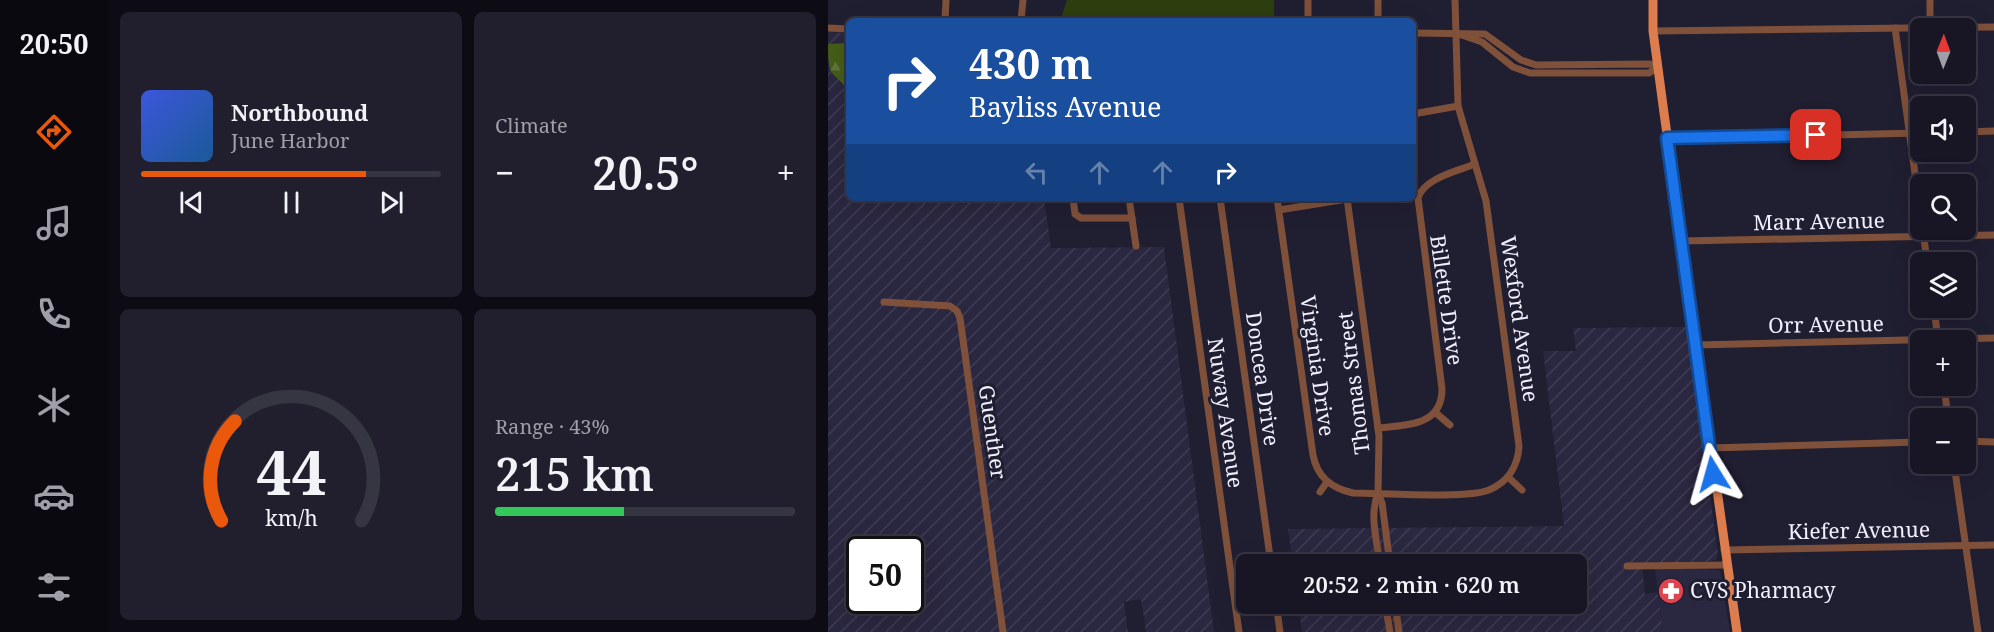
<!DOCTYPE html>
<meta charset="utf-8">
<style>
:root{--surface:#181625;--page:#211f2d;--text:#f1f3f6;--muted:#9f9fa7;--line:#363542;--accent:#ea580c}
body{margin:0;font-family:"Noto Serif",serif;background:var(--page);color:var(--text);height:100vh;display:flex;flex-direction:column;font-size:22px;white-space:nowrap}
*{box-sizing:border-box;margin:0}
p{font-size:20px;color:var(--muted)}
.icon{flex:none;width:33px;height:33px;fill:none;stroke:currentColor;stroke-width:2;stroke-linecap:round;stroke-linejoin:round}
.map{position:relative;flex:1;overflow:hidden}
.side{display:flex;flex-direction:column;gap:12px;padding:12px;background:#0d0c14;width:720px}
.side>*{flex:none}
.top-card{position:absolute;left:18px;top:18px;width:570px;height:183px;border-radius:9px;box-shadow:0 6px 24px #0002,0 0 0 2px var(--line);background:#1a4fa0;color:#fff;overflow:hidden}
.needle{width:39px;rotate:1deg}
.buttons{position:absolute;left:1082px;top:18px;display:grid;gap:12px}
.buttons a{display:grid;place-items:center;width:66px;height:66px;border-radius:9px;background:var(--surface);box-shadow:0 6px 24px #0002,0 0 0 2px var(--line);font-size:30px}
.speed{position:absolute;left:18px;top:536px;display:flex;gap:12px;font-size:30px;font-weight:700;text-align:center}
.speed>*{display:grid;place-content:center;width:78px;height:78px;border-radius:50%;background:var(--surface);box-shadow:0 6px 24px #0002,0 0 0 2px var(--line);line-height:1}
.speed .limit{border:3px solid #111;border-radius:9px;background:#fff;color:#111}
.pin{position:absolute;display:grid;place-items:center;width:51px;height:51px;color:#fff;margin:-26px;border-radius:12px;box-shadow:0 3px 9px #0006}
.me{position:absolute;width:66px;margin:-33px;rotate:352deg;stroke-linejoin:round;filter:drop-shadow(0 0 4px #0008)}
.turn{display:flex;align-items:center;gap:21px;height:126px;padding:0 24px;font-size:27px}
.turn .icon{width:78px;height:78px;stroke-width:2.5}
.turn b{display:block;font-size:42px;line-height:51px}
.lanes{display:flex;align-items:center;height:57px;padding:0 24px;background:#0003;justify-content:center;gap:30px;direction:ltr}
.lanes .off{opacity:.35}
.big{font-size:45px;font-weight:600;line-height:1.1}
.side .widget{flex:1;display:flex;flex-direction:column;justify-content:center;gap:9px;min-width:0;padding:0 21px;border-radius:9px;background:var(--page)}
.side .dial{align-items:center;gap:0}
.dial svg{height:156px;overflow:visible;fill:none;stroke:var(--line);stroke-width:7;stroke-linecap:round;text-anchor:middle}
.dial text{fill:var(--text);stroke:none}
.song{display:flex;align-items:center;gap:18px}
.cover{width:72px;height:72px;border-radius:9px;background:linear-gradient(135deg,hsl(230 70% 55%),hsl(210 70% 35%))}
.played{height:6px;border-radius:3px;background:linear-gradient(90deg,var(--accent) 75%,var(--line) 75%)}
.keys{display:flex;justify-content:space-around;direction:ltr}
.heat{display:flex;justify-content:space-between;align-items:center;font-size:33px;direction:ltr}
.charge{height:9px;border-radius:4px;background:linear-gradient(90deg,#34c759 43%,var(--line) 0)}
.side .tiles{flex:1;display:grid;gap:12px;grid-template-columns:repeat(2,1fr)}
.trip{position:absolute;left:408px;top:554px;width:351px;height:60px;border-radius:9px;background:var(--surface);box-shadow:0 6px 24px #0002,0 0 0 2px var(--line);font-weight:600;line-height:60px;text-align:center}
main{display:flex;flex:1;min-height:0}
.menu{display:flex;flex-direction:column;width:108px;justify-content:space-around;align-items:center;background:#0a090f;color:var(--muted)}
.menu .icon{width:42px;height:42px}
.menu .current{color:var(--accent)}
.menu b{font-size:27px;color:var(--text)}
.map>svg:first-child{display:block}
.built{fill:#2a2740}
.industrial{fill:url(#industrial-furrows);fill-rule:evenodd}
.forest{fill:url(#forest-firs)}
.park{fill:#2d3e0f}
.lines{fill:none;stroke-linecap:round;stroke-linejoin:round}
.minor{stroke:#7f503a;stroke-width:7}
.major{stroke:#dd7d4d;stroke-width:9}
.route-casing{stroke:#114b97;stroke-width:15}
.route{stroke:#1a73e8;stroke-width:10}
.labels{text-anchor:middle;stroke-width:6;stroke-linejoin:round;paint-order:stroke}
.street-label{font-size:21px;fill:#f0effd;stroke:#201e31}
.poi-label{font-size:21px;fill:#f0effd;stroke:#201e31;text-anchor:start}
</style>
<main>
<nav class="menu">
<b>20:50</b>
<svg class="icon current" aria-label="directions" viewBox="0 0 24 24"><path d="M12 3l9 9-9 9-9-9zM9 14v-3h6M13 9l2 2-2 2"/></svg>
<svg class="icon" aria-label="music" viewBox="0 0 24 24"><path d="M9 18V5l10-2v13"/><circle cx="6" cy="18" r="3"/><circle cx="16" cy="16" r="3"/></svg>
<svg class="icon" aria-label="phone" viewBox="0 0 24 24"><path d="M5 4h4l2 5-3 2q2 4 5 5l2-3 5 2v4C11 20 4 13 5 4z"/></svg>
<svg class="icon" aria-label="climate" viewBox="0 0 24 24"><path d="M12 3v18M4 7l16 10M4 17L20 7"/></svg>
<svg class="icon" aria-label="car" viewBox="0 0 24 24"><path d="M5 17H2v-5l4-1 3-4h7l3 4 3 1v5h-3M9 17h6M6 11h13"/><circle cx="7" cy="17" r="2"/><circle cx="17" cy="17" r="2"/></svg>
<svg class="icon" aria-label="filters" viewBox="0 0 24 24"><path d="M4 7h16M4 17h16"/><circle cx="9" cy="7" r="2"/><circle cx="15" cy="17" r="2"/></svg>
</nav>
<section class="side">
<div class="tiles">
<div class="widget">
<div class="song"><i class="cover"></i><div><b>Northbound</b><p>June Harbor</p></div></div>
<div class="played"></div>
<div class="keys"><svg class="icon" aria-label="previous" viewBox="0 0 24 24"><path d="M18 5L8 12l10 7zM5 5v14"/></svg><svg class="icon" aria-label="pause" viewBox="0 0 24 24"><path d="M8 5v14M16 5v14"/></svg><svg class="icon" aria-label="next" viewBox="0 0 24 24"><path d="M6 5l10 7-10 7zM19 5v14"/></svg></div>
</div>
<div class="widget"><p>Climate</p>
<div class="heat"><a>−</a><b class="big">20.5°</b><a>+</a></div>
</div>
<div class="widget dial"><svg viewBox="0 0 100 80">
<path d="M14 69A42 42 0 1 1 86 69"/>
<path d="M14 69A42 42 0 0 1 21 18" stroke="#ea580c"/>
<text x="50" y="56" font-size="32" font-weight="700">44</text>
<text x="50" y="72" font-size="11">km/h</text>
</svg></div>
<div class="widget"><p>Range · 43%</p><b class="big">215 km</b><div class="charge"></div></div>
</div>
</section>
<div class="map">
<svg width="1166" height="632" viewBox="0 0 1166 632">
<defs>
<pattern id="industrial-furrows" width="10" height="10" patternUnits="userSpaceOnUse" patternTransform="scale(1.5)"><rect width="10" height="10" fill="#2a2740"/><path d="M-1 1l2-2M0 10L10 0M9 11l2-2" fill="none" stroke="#3f3c53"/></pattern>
<pattern id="forest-firs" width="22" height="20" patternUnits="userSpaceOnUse" patternTransform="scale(1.5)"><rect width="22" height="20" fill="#455d18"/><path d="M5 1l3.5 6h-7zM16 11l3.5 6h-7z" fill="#60753a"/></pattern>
</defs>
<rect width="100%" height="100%" fill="#201e31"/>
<path class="built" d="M827 568 892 570 902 632H835Z"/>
<g class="industrial">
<path d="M0 32 21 33V198H216L223 248 336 247 386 632H318L313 599 296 602 300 632H0ZM32 549H82V600H32Z"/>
<path d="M859 327 890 554 889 559 883 561 814 563 817 594 830 592 835 632H474L470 603H748V564H465L460 529 736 526 715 351H748L745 328Z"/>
</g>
<path class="forest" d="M21 43V93C17 84 10 80 4 73 0 67 0 53 0 44Z"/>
<path class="park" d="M239 0H446V21H232Z"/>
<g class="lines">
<g class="minor">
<path d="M480 0V21"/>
<path d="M550 0V21"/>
<path d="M117 21 118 0"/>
<path d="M193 21 195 0"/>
<path d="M0 28 21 29"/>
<path d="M1067 28 1092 210"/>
<path d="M1102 28V0"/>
<path d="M825 31 1166 27"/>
<path d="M585 33 657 34 693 60 708 65 822 64 830 67"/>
<path d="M628 33 654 42 685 67 702 73H821L830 67"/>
<path d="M585 114 630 106"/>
<path d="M1137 132 1166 131"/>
<path d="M839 139 1092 133"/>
<path d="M245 198 247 214 253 218H304"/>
<path d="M301 198 308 246"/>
<path d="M351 198 411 632"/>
<path d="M392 198 443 564"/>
<path d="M449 198 485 455C489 477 503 488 525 493 554 493 639 499 661 490 680 482 690 466 691 446L658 201 630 106 627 0"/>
<path d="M519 198 551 436 550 493 554 503 562 564"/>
<path d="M451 210 519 199"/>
<path d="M1095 230 1099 262"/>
<path d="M853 241 1166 235"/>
<path d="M56 302 122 306 129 311 132 318 175 632"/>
<path d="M1106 308 1110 340"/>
<path d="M868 345 1166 338"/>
<path d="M1116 386 1120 418"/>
<path d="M608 413 622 425"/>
<path d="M550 428C579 425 614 426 614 389L590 198C596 178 630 171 647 164"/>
<path d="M1137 441 1166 442"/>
<path d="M882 448 1092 442"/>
<path d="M1126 464 1150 632"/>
<path d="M680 477 694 490"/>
<path d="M492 492 499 482"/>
<path d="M550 493C541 515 549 541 552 564"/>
<path d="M896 550 1166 545"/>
<path d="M799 566 899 565"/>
<path d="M448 603 452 632"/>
<path d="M557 603 562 632"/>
<path d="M567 603 571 632"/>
</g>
<path class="major" d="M825 0V31L836 113 909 632"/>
</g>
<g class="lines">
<g class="route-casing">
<path id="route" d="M885 474 839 138 988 135"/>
</g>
<use href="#route" class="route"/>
</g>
<defs>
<g id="pharmacy-disc" transform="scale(1.35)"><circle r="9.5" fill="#e0444e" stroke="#201e31"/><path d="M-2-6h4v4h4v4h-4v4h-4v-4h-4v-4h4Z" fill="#fff"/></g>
</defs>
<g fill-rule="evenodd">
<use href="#pharmacy-disc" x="843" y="591"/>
</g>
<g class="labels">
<g class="street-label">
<text transform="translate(991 222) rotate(-1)" y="7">Marr Avenue</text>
<text transform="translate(618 300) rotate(82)" y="7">Billette Drive</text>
<text transform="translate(691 319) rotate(82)" y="7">Wexford Avenue</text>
<text transform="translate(998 325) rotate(-1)" y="7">Orr Avenue</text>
<text transform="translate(489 366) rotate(82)" y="7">Virginia Drive</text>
<text transform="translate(434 379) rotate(82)" y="7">Doncea Drive</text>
<text transform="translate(526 383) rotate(-97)" y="7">Thomas Street</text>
<text transform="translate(397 413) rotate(82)" y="7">Nuway Avenue</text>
<text transform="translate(164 432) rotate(82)" y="7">Guenther</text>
<text transform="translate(1031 531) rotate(-1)" y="7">Kiefer Avenue</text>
</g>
<g class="poi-label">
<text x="862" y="598">CVS Pharmacy</text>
</g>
</g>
</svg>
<div class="buttons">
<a><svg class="needle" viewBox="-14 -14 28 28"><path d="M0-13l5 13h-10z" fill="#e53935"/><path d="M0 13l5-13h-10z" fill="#9f9fa7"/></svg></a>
<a><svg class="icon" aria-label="sound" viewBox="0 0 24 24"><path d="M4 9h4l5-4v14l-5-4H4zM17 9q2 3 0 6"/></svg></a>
<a><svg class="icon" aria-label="search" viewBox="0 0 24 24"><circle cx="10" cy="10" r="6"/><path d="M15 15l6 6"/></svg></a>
<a><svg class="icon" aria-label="layers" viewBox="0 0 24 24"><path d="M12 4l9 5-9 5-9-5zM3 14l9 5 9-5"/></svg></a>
<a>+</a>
<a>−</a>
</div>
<div class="speed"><div class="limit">50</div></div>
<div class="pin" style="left:988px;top:135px;background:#d93025"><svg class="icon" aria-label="arrive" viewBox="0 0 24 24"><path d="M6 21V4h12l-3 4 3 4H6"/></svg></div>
<svg class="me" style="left:885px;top:474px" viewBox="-20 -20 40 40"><path d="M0-17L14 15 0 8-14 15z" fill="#1a73e8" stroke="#fff" stroke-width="4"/></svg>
<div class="trip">20:52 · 2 min · 620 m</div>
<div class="top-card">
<div class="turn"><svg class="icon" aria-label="right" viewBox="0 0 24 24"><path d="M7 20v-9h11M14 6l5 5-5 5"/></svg><div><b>430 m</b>Bayliss Avenue</div></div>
<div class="lanes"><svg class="icon off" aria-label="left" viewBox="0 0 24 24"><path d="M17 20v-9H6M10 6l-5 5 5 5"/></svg><svg class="icon off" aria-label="ahead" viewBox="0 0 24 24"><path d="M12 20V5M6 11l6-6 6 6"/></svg><svg class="icon off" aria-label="ahead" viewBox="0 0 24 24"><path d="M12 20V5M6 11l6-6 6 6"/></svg><svg class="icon" aria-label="right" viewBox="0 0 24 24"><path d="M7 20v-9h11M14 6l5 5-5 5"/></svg></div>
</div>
</div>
</main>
